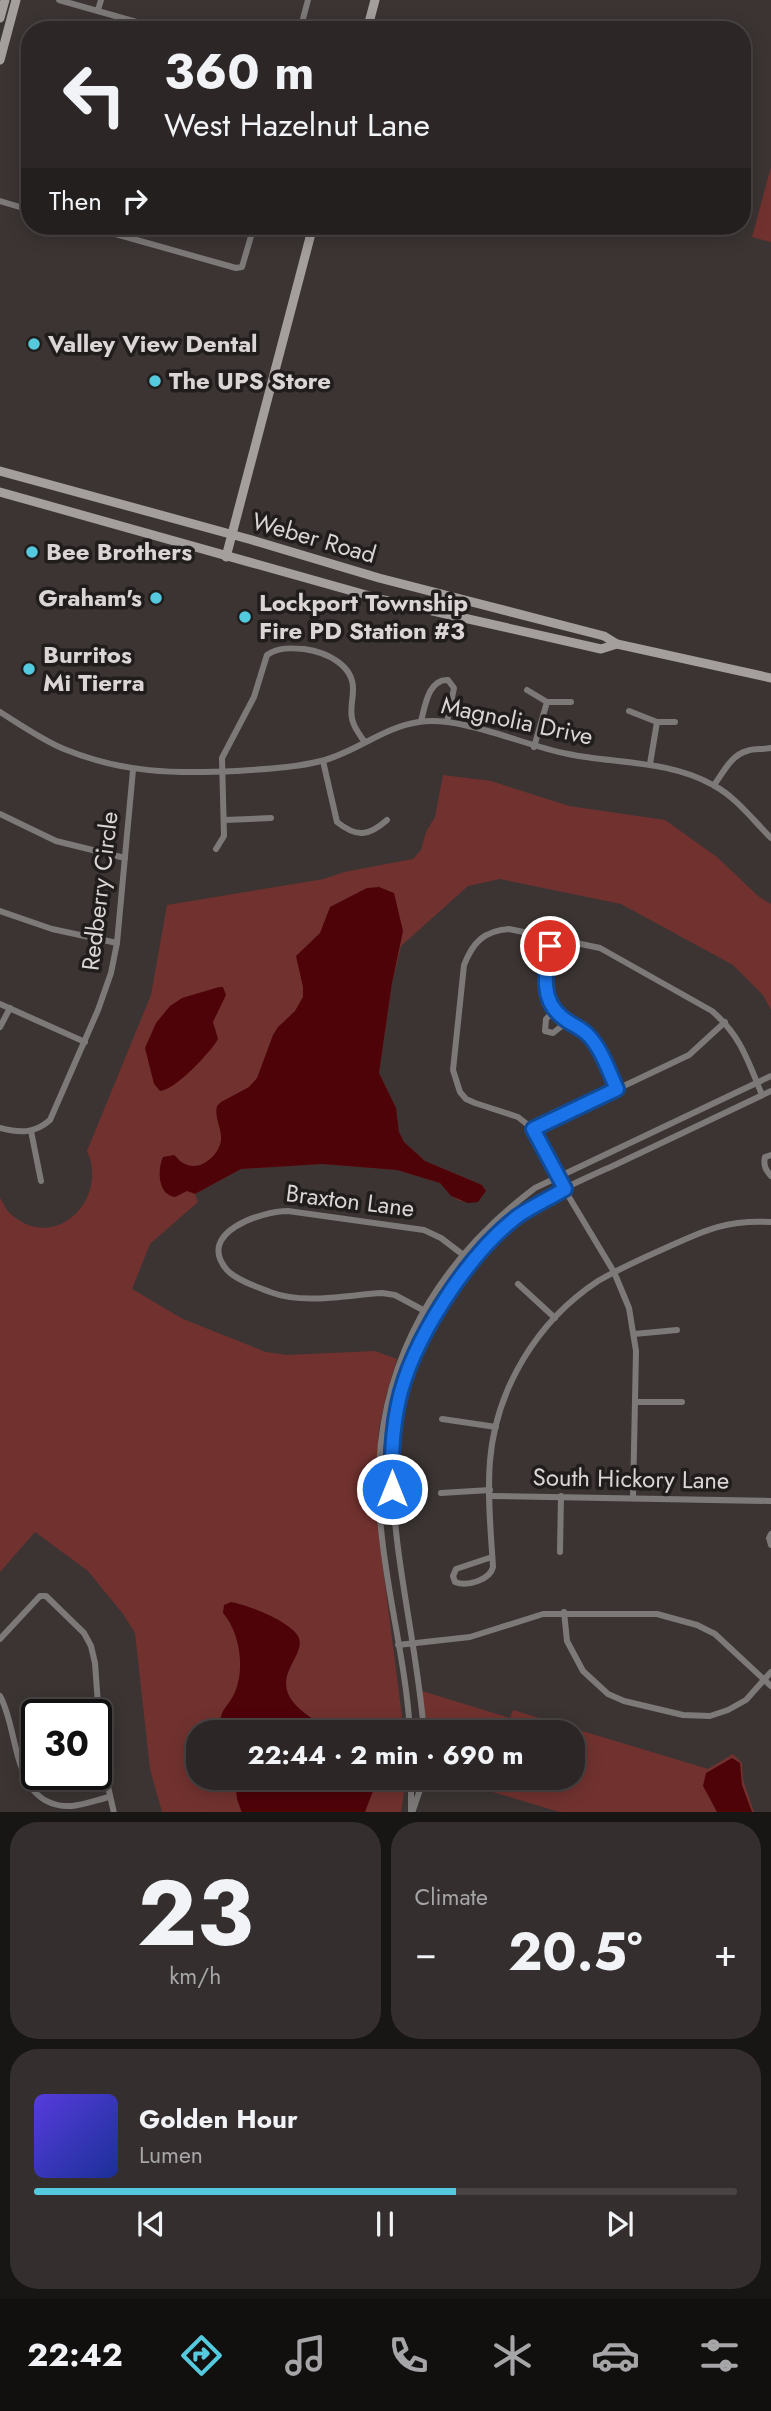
<!DOCTYPE html>
<meta charset="utf-8">
<style>
:root{--surface:#2c2726;--page:#342f2e;--text:#f1f3f6;--muted:#a6a5a7;--line:#484443;--accent:#55cadf}
body{margin:0;font-family:Jost,sans-serif;background:var(--page);color:var(--text);height:100vh;display:flex;flex-direction:column;font-size:26px;white-space:nowrap}
*{box-sizing:border-box;margin:0}
p{font-size:23px;color:var(--muted)}
.icon{flex:none;width:38px;height:38px;fill:none;stroke:currentColor;stroke-width:2;stroke-linecap:round;stroke-linejoin:round}
.map{position:relative;height:1812px;overflow:hidden}
.details{display:flex;flex-direction:column;gap:10px;padding:10px;background:#181515;flex:1}
.details>*{flex:none}
.top-card{position:absolute;left:21px;top:21px;width:730px;height:214px;border-radius:28px;box-shadow:0 4px 18px #0003,0 0 0 2px var(--line);background:#2c2726;color:var(--text);overflow:hidden}
.speed{position:absolute;left:21px;top:1699px;display:flex;gap:14px;font-size:35px;font-weight:700;text-align:center}
.speed>*{display:grid;place-content:center;width:91px;height:91px;border-radius:50%;background:var(--surface);box-shadow:0 4px 18px #0003,0 0 0 2px var(--line);line-height:1}
.speed .limit{border:4px solid #111;border-radius:10px;background:#fff;color:#111}
.pin{position:absolute;display:grid;place-items:center;width:60px;height:60px;color:#fff;margin:-30px;border:4px solid #fff;border-radius:50%;box-shadow:0 2px 7px #0007}
.me{position:absolute;width:77px;margin:-38px;rotate:0deg;stroke-linejoin:round;filter:drop-shadow(0 0 5px #0008)}
.turn{display:flex;align-items:center;gap:24px;height:147px;padding:0 28px;font-size:32px}
.turn .icon{width:91px;height:91px;stroke-width:2.5}
.turn b{display:block;font-size:49px;line-height:60px}
.then{display:flex;align-items:center;height:66px;padding:0 28px;background:#0003;gap:14px;font-size:26px}
.big{font-size:52px;font-weight:700;line-height:1.1}
.details .card{flex:1;display:flex;flex-direction:column;justify-content:center;gap:10px;min-width:0;padding:0 24px;border-radius:28px;background:var(--page)}
.details .dial{align-items:center;gap:0}
.dial b{font-size:91px;line-height:1}
.song{display:flex;align-items:center;gap:21px}
.cover{width:84px;height:84px;border-radius:10px;background:linear-gradient(135deg,hsl(250 70% 55%),hsl(230 70% 35%))}
.played{height:7px;border-radius:4px;background:linear-gradient(90deg,var(--accent) 60%,var(--line) 60%)}
.keys{display:flex;justify-content:space-around;direction:ltr}
.heat{display:flex;justify-content:space-between;align-items:center;font-size:38px;direction:ltr}
.details .tiles{flex:1;display:grid;gap:10px;grid-template-columns:1fr 1fr}
.card:last-child{grid-column:span 2}
.trip{position:absolute;left:186px;top:1720px;width:399px;height:70px;border-radius:28px;background:var(--surface);box-shadow:0 4px 18px #0003,0 0 0 2px var(--line);font-weight:700;line-height:70px;text-align:center}
.menu{display:flex;height:112px;justify-content:space-around;align-items:center;background:#12100f;color:var(--muted)}
.menu .icon{width:49px;height:49px}
.menu .active{color:var(--accent)}
.menu b{font-size:32px;color:var(--text)}
.map>svg:first-child{display:block}
.green{fill:#71322f}
.water{fill:#4e0309}
.lines{fill:none;stroke-linecap:round;stroke-linejoin:round}
.street{stroke:#7c7978;stroke-width:6}
.secondary{stroke:#a49e9d;stroke-width:9}
.route-casing{stroke:#114b97;stroke-width:18}
.route{stroke:#1a73e8;stroke-width:12}
.poi-dot{fill:#55cadf;stroke:#201d1c;stroke-width:2.5}
.labels{text-anchor:middle;stroke-width:7;stroke-linejoin:round;paint-order:stroke}
.poi-label{font-size:24px;font-weight:bold;fill:#dbd6d5;stroke:#201d1c;text-anchor:start}
.street-label{font-size:24px;fill:#dbd6d5;stroke:#201d1c}
</style>
<div class="map">
<svg width="771" height="1813" viewBox="0 0 771 1813">
<rect width="100%" height="100%" fill="#3b3433"/>
<g class="green">
<path d="M771 167V242L752 237Z"/>
<path d="M443 775 491 781 569 806 665 820 717 857 758 896 771 904V1010L763 995 733 965 621 904 500 879 468 886 401 946 392 983 379 1073 396 1108 399 1132 404 1142 425 1161 482 1185 486 1191 478 1202 460 1201 451 1196 440 1183 397 1170 322 1164 241 1169 195 1194 198 1202 150 1244 132 1289 183 1319 266 1352 287 1355 375 1351 397 1359 386 1395 379 1428 374 1498 404 1732H198V1778H406L401 1812H162L150 1769 135 1633 123 1614 88 1571 35 1532 0 1572V1198C4 1204 7 1212 13 1216 57 1252 109 1198 87 1151L151 995 167 905 324 879 344 872 413 859 421 850 426 832 435 817Z"/>
<path d="M422 1691 510 1718 513 1710 708 1769 733 1754 742 1763 743 1780 754 1812H559L447 1778H572V1732H428Z"/>
</g>
<g class="water">
<path d="M379 887 394 893 403 931 392 983 379 1073 396 1108 399 1132 404 1142 425 1161 482 1185 486 1191 478 1202 468 1203 451 1196 440 1183 397 1170 322 1164 241 1169 195 1194 187 1191 175 1197C158 1195 157 1170 163 1157L174 1155C177 1157 179 1161 183 1163 199 1173 219 1156 221 1140 222 1128 214 1118 217 1106L221 1102 249 1087 257 1078 273 1035 278 1027 295 1011 303 997V987L296 956 320 933 330 907 367 888Z"/>
<path d="M219 987H223L226 995 213 1022 218 1039C211 1052 174 1091 160 1091L154 1084 145 1048 156 1023 170 1006 182 998Z"/>
<path d="M231 1602C248 1605 289 1621 298 1636 309 1656 264 1678 301 1710 321 1727 326 1725 350 1722L364 1732H222C217 1709 227 1710 235 1692 245 1669 240 1632 223 1613L224 1605Z"/>
<path d="M732 1758 740 1763 742 1785 752 1812H717L703 1786 706 1773Z"/>
<path d="M235 1778H374L373 1791 365 1812 242 1813 237 1799Z"/>
</g>
<g class="lines">
<g class="street">
<path d="M59 0 165 30"/>
<path d="M98 10 101 0"/>
<path d="M300 30 308 0"/>
<path d="M0 201 30 210"/>
<path d="M87 226 236 268 242 267 254 226"/>
<path d="M527 690 547 702H571"/>
<path d="M629 711 657 722H675"/>
<path d="M0 712C21 725 42 740 64 749 122 773 175 774 236 771 265 769 293 768 321 761 355 753 383 727 419 722 460 715 525 746 568 754 617 764 668 760 713 785 736 797 753 820 771 838"/>
<path d="M421 721C425 707 428 679 448 680L454 688 447 722"/>
<path d="M534 747 547 702"/>
<path d="M323 761 337 822C357 838 369 836 387 820"/>
<path d="M650 764 657 722"/>
<path d="M714 785C723 773 731 755 747 751 754 748 763 750 771 748"/>
<path d="M0 814 56 841 125 858"/>
<path d="M225 820 271 818"/>
<path d="M216 849 224 836 222 758 254 697 267 655C278 647 292 648 304 649 326 652 354 665 353 690 353 701 349 712 353 722 355 729 360 735 364 741"/>
<path d="M0 911 52 929 117 943"/>
<path d="M552 937C547 964 537 998 563 1018 572 1025 582 1027 590 1036 602 1051 609 1072 617 1089"/>
<path d="M0 1004 85 1042"/>
<path d="M555 1010 546 1019 545 1031 553 1033 568 1021"/>
<path d="M0 1027 10 1008"/>
<path d="M0 1128C20 1133 34 1134 50 1120L98 1010 111 973 117 943 133 770"/>
<path d="M533 1129 689 1055 725 1022"/>
<path d="M31 1131 41 1181"/>
<path d="M771 1155 765 1157C763 1166 766 1170 771 1176"/>
<path d="M518 1284 555 1318"/>
<path d="M423 1310 395 1295 382 1293C347 1295 304 1305 270 1292 257 1287 236 1280 227 1270 195 1233 261 1211 288 1211L424 1230 441 1238 462 1254"/>
<path d="M634 1334 677 1330"/>
<path d="M635 1402H682"/>
<path d="M442 1419 496 1427"/>
<path d="M441 1493 490 1490"/>
<path d="M490 1496 771 1501"/>
<path d="M633 1497 636 1351 629 1308 614 1272 557 1177 533 1129 518 1117 475 1103 466 1099 460 1092 453 1070 464 965C473 942 484 931 509 929L600 948 712 1011C741 1036 748 1061 762 1095"/>
<path d="M771 1534 769 1538 771 1545"/>
<path d="M560 1552 561 1496"/>
<path d="M492 1557 456 1569 453 1576 455 1582C467 1587 490 1580 493 1567 491 1533 487 1496 490 1461 496 1389 537 1321 598 1281 615 1271 633 1263 650 1255 696 1235 719 1219 771 1222"/>
<path d="M564 1612 567 1641 583 1671 608 1694 624 1701 683 1715 710 1716 728 1710 746 1700 771 1672"/>
<path d="M0 1639 40 1596H46L84 1633 91 1646 95 1663 102 1760 114 1813"/>
<path d="M398 1645 470 1637 543 1614H657L697 1625 715 1634 771 1686"/>
<path d="M0 1696C20 1731 11 1809 72 1806 84 1805 97 1800 109 1797"/>
<path d="M410 1732C406 1660 385 1589 380 1517 369 1381 427 1269 535 1188L771 1076"/>
<path d="M424 1732C417 1644 393 1558 392 1469 390 1395 423 1327 468 1270 483 1251 499 1230 519 1216 548 1194 584 1179 617 1164 669 1139 720 1115 771 1091"/>
<path d="M411 1811V1778"/>
<path d="M412 1813 424 1778"/>
</g>
<g class="secondary">
<path d="M0 18 5 0"/>
<path d="M367 30 375 0"/>
<path d="M0 60 16 0"/>
<path d="M0 471 252 540 379 578 604 636 617 644 771 678"/>
<path d="M0 492 384 600 601 649 617 644"/>
<path d="M226 557 313 226"/>
</g>
</g>
<g class="lines">
<g class="route-casing">
<path id="route" d="M392 1489C391 1460 392 1432 398 1404 411 1341 468 1254 518 1216 533 1206 550 1198 565 1189L533 1129 617 1089C609 1072 602 1050 589 1036 581 1027 571 1025 562 1017 539 999 546 970 550 946"/>
</g>
<use href="#route" class="route"/>
</g>
<g class="poi-dot">
<circle cx="34" cy="344" r="7"/>
<circle cx="155" cy="381" r="7"/>
<circle cx="32" cy="552" r="7"/>
<circle cx="156" cy="598" r="7"/>
<circle cx="245" cy="617" r="7"/>
<circle cx="29" cy="669" r="7"/>
</g>
<g class="labels">
<g class="poi-label">
<text x="48" y="352">Valley View Dental</text>
<text x="169" y="389">The UPS Store</text>
<text x="46" y="560">Bee Brothers</text>
<text x="142" y="606" text-anchor="end">Graham's</text>
<text x="259" y="611">Lockport Township<tspan x="259" dy="28">Fire PD Station #3</tspan></text>
<text x="43" y="663">Burritos<tspan x="43" dy="28">Mi Tierra</tspan></text>
</g>
<g class="street-label">
<text transform="translate(314 538) rotate(16)" y="8">Weber Road</text>
<text transform="translate(517 721) rotate(12)" y="8">Magnolia Drive</text>
<text transform="translate(100 891) rotate(-83)" y="8">Redberry Circle</text>
<text transform="translate(350 1201) rotate(7)" y="8">Braxton Lane</text>
<text transform="translate(631 1479) rotate(1)" y="8">South Hickory Lane</text>
</g>
</g>
</svg>
<div class="speed"><div class="limit">30</div></div>
<div class="pin" style="left:550px;top:946px;background:#d93025"><svg class="icon" aria-label="arrive" viewBox="0 0 24 24"><path d="M6 21V4h12l-3 4 3 4H6"/></svg></div>
<svg class="me" style="left:392px;top:1489px" viewBox="-20 -20 40 40"><circle r="17" fill="#1a73e8" stroke="#fff" stroke-width="3"/><path d="M0-11L8 9 0 5-8 9z" fill="#fff"/></svg>
<div class="trip">22:44 · 2 min · 690 m</div>
<div class="top-card">
<div class="turn"><svg class="icon" aria-label="left" viewBox="0 0 24 24"><path d="M17 20v-9H6M10 6l-5 5 5 5"/></svg><div><b>360 m</b>West Hazelnut Lane</div></div>
<div class="then">Then<svg class="icon" aria-label="right" viewBox="0 0 24 24"><path d="M7 20v-9h11M14 6l5 5-5 5"/></svg></div>
</div>
</div>
<section class="details">
<div class="tiles">
<div class="card dial"><b>23</b><p>km/h</p></div>
<div class="card"><p>Climate</p>
<div class="heat"><a>−</a><b class="big">20.5°</b><a>+</a></div>
</div>
<div class="card">
<div class="song"><i class="cover"></i><div><b>Golden Hour</b><p>Lumen</p></div></div>
<div class="played"></div>
<div class="keys"><svg class="icon" aria-label="previous" viewBox="0 0 24 24"><path d="M18 5L8 12l10 7zM5 5v14"/></svg><svg class="icon" aria-label="pause" viewBox="0 0 24 24"><path d="M8 5v14M16 5v14"/></svg><svg class="icon" aria-label="next" viewBox="0 0 24 24"><path d="M6 5l10 7-10 7zM19 5v14"/></svg></div>
</div>
</div>
</section>
<nav class="menu">
<b>22:42</b>
<svg class="icon active" aria-label="directions" viewBox="0 0 24 24"><path d="M12 3l9 9-9 9-9-9zM9 14v-3h6M13 9l2 2-2 2"/></svg>
<svg class="icon" aria-label="music" viewBox="0 0 24 24"><path d="M9 18V5l10-2v13"/><circle cx="6" cy="18" r="3"/><circle cx="16" cy="16" r="3"/></svg>
<svg class="icon" aria-label="phone" viewBox="0 0 24 24"><path d="M5 4h4l2 5-3 2q2 4 5 5l2-3 5 2v4C11 20 4 13 5 4z"/></svg>
<svg class="icon" aria-label="climate" viewBox="0 0 24 24"><path d="M12 3v18M4 7l16 10M4 17L20 7"/></svg>
<svg class="icon" aria-label="car" viewBox="0 0 24 24"><path d="M5 17H2v-5l4-1 3-4h7l3 4 3 1v5h-3M9 17h6M6 11h13"/><circle cx="7" cy="17" r="2"/><circle cx="17" cy="17" r="2"/></svg>
<svg class="icon" aria-label="filters" viewBox="0 0 24 24"><path d="M4 7h16M4 17h16"/><circle cx="9" cy="7" r="2"/><circle cx="15" cy="17" r="2"/></svg>
</nav>
